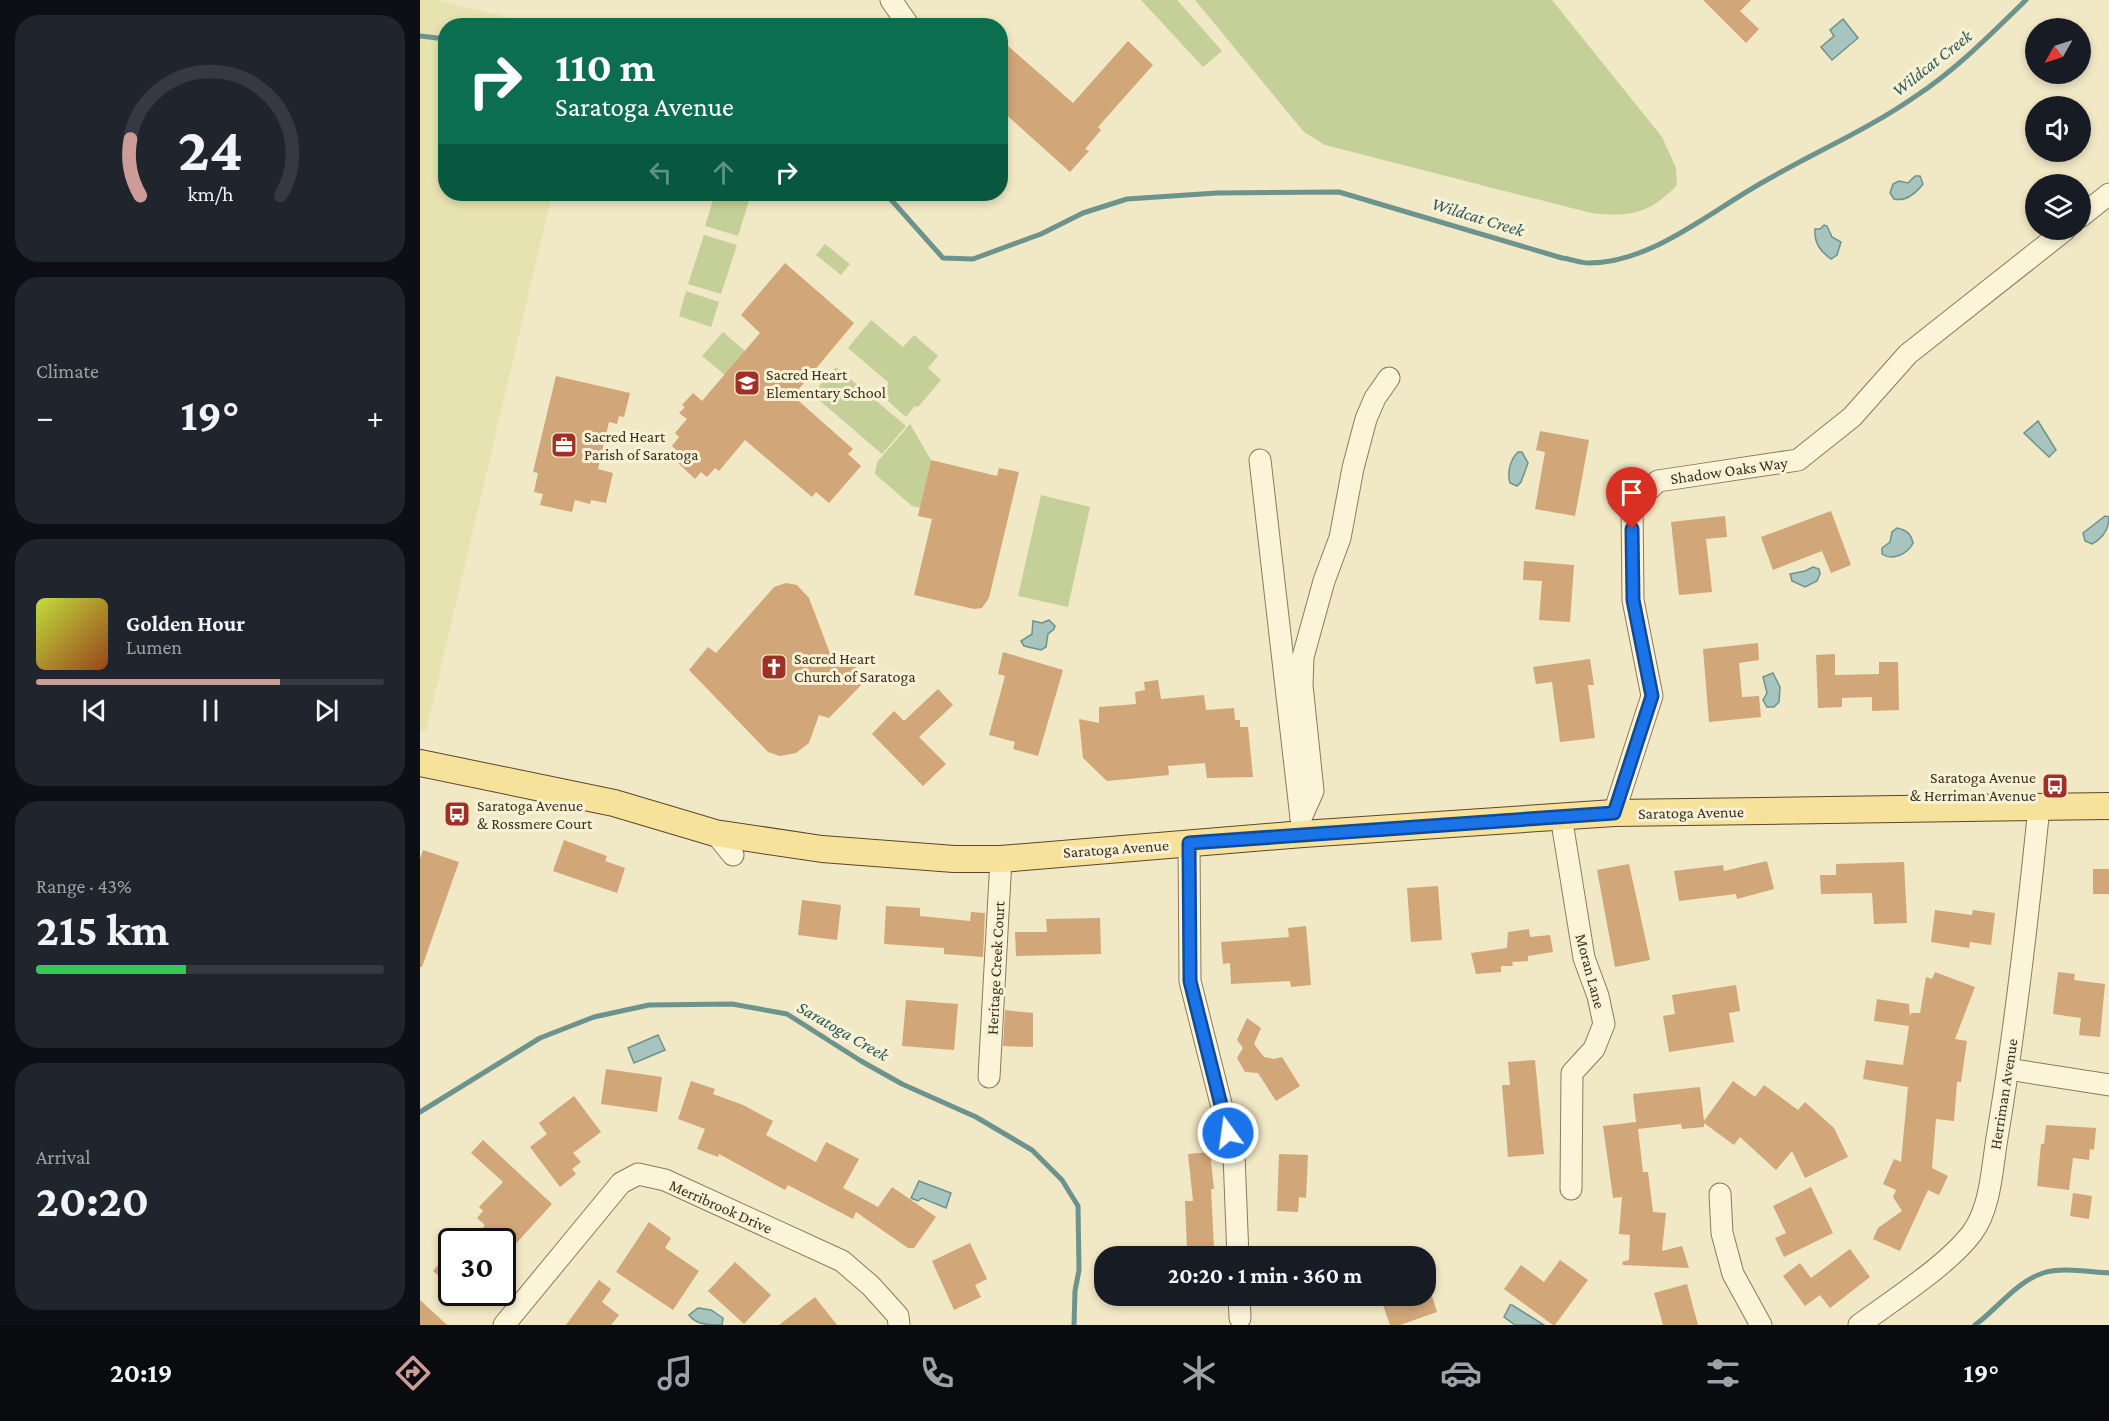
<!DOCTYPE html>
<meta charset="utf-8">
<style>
:root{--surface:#171b24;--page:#20242c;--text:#f1f3f6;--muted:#9ea1a6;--line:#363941;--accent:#cd9b98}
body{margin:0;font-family:"Crimson Pro",serif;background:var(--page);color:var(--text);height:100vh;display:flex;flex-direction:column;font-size:22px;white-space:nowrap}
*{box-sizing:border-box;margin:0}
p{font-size:20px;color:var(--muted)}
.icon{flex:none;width:33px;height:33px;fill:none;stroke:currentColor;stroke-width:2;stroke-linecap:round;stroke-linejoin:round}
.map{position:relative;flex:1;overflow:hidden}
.details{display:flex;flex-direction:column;gap:15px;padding:15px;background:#0d0f14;width:420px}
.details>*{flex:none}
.guide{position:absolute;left:18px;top:18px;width:570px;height:183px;border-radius:24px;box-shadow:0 3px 9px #0003;background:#0b6e4f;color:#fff;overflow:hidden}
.needle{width:39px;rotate:231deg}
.buttons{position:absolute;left:1605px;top:18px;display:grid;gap:12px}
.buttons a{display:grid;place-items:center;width:66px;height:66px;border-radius:50%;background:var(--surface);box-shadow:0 3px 9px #0003;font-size:30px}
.speed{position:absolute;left:18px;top:1228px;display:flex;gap:12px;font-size:30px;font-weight:700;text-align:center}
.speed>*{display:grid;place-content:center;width:78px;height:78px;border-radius:50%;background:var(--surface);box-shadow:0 3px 9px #0003;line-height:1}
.speed .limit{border:3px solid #111;border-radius:9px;background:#fff;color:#111}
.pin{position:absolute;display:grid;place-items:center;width:51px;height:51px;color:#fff;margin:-62px -26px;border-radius:50% 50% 50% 0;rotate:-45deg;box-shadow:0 0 6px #0007}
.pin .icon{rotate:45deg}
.me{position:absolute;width:66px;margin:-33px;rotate:346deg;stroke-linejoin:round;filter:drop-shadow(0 0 4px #0008)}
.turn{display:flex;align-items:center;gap:21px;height:126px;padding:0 18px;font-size:27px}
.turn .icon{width:78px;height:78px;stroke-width:2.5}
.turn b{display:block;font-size:42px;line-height:51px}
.lanes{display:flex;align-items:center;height:57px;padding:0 18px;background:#0003;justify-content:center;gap:30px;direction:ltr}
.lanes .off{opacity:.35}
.big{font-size:45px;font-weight:700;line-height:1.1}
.details .card{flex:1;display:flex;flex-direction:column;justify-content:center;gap:9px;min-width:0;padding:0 21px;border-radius:24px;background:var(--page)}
.details .dial{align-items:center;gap:0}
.dial svg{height:156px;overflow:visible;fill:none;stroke:var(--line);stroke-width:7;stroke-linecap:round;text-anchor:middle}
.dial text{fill:var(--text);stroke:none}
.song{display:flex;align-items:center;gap:18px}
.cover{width:72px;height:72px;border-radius:9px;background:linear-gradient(135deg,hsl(70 70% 55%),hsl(20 70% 35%))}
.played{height:6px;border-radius:3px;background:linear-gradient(90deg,var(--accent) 70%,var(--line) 70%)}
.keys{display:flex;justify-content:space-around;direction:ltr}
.heat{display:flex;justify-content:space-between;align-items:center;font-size:33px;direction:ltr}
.charge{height:9px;border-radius:4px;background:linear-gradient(90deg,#34c759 43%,var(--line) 0)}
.trip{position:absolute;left:674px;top:1246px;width:342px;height:60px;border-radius:24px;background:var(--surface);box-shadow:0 3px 9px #0003;font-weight:700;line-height:60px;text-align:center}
.dock{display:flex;height:96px;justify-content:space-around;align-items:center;background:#090b0e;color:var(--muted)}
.dock .icon{width:42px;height:42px}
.dock .current{color:var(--accent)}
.dock b{font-size:27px;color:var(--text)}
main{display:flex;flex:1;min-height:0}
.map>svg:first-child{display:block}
.farmland{fill:#e7e3b1}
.green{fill:#c4d098}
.water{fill:#a7c4be;stroke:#6c938d;stroke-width:1.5}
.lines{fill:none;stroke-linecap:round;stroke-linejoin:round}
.stream{stroke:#6c938d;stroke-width:5}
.building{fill:#d1a678}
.minor-casing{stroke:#8d7a59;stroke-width:23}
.major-casing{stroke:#5b472e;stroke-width:28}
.minor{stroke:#fbf4d9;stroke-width:21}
.major{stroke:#f6e29b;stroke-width:26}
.route-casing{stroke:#114b97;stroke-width:15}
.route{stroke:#1a73e8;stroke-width:10}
.labels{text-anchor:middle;stroke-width:6;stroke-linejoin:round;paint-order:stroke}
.poi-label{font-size:16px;fill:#3c301e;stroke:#f8f1d5;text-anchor:start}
.street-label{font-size:16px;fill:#3c301e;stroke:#f8f1d5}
.water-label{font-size:18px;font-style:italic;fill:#2d5b5d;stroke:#f8f1d5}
</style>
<main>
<section class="details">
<div class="card dial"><svg viewBox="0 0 100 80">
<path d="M14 69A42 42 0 1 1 86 69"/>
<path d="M14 69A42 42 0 0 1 9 40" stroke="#cd9b98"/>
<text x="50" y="56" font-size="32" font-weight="700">24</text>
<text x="50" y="72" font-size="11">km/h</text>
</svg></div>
<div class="card"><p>Climate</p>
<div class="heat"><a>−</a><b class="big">19°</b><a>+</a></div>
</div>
<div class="card">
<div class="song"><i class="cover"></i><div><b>Golden Hour</b><p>Lumen</p></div></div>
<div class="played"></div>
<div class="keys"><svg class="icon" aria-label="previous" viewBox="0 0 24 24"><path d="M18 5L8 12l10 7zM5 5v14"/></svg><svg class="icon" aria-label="pause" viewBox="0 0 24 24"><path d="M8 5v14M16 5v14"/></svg><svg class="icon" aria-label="next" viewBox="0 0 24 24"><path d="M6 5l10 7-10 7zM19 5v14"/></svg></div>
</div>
<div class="card"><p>Range · 43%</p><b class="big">215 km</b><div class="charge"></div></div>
<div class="card"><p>Arrival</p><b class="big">20:20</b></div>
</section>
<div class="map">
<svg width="1689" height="1325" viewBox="0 0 1689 1325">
<rect width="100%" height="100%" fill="#f1e8c5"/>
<path class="farmland" d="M0 0H18L117 25 26 26V194H132L6 731 0 730Z"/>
<g class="green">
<path d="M721 0H757L802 51 783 67Z"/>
<path d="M775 0H1132L1242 137 1256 168 1257 185C1231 213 1209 218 1171 213L905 145 884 132Z"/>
<path d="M295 194H331L318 236 285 226Z"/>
<path d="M284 235 317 245 301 294 268 284Z"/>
<path d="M405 244 430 264 421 275 396 255Z"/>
<path d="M266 291 299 302 291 327 259 316Z"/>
<path d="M451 320 483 347 494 335 518 356 508 368 521 380 498 407 495 406 486 417 460 394 469 383 428 348Z"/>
<path d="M303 332 325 351 305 375 282 356Z"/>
<path d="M416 367 486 426 462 454 392 394Z"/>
<path d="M490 424 511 460 500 508 492 506 455 474 457 462Z"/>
<path d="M621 495 670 507 648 607 598 596Z"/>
</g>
<g class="water">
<path d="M1423 19 1438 38 1412 60 1401 47 1414 36 1410 30Z"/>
<path d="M1495 176H1500L1503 184C1496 193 1486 202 1474 199L1470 193 1473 184 1479 181 1488 183Z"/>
<path d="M1404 225 1407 226 1412 237 1421 242 1417 255 1411 259C1400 251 1394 243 1395 229H1400Z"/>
<path d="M1618 421 1636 450 1629 457 1604 433Z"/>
<path d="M1098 452H1102L1108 463 1101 482 1097 486 1090 483C1087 472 1090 460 1098 452Z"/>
<path d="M1685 516 1689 517C1689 529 1683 538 1672 544L1665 541 1663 533Z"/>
<path d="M1477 528C1487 530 1491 534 1493 543 1488 554 1472 561 1462 554V548L1470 542 1472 532Z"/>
<path d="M1393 567 1399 569 1400 574 1397 581 1385 587 1372 581 1370 574 1385 571Z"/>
<path d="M629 620 635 626 634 629 628 634 626 647 621 650 604 646 601 641 612 634 613 621 622 623Z"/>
<path d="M1353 673 1360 687 1359 702 1354 707H1347L1343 700 1347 693 1343 677Z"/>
<path d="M238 1035 245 1050 214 1063 208 1048Z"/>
<path d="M499 1181 531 1193 526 1208 502 1198 498 1201 491 1198Z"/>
<path d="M1090 1305H1092L1124 1325H1095L1084 1317Z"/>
<path d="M278 1308 291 1310 303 1318 302 1325C289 1325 276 1325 269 1315Z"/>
</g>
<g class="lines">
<g class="stream">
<path d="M85 26 154 21 176 26"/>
<path d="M0 36 26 39"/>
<path d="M466 194 523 258 553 259 621 234 663 213 707 199 797 193 919 192 1142 258C1151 259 1160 263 1169 263 1232 263 1292 210 1345 181 1395 152 1449 129 1496 96 1537 69 1571 34 1606 0"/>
<path d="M0 1112 120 1038 174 1017 229 1005 312 1004 367 1014 441 1061 482 1084 556 1117 612 1150 642 1180 658 1206 659 1270 655 1291 654 1325"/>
<path d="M1555 1325C1577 1309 1596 1282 1623 1273 1642 1267 1669 1272 1689 1273"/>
</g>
</g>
<g class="building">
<path d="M1283 0H1331L1320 11 1339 29 1326 43Z"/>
<path d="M708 41 733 65 678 127 681 130 665 149 669 151 650 172 580 109V55L588 46 653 103Z"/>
<path d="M365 263 434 323 373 396 433 449 428 454 441 466 409 503 396 492 392 497 325 440 299 471 295 468 287 477 281 472 275 479 256 461 261 455 252 446 259 437 255 433 267 419 259 413 265 407 262 405 273 393 282 401 340 333 321 315Z"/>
<path d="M136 376 210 393 204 417 199 416 197 424 189 422 178 469 193 473 186 503 171 500 170 504 155 500 152 512 120 505 123 494 114 492 118 473 113 472Z"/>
<path d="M1120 431 1169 440 1155 516 1115 509 1125 452 1116 450Z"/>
<path d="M511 460 577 476 579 468 599 472 569 598 562 608 554 609 494 595 512 519 498 516Z"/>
<path d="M1411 511 1431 565 1411 573 1402 551 1353 570 1341 537Z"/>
<path d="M1305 516 1307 537 1286 539 1292 592 1259 595 1251 522Z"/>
<path d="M1104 561 1154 565 1150 622 1119 620 1122 581 1103 580Z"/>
<path d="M366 583 377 585 389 598 414 664 431 662 447 679 409 718 399 715 389 743 376 753 360 756 348 752 269 670 288 647 296 653 354 587Z"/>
<path d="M1338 643 1339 660 1319 663 1322 697 1339 696 1341 717 1289 722 1283 649Z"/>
<path d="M583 652 643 670 618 756 593 749 595 742 569 735 585 676 578 674Z"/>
<path d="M1415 654V675L1459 674V662H1478L1479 710 1452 711V697L1422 698V707L1398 708 1396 655Z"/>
<path d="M1170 659 1174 685H1168L1175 738 1140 742 1132 682 1116 684 1113 667Z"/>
<path d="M738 680 741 699 784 695 786 710 814 708 815 720H820V727H828L833 777 787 778 785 763 748 766 749 775 687 781 663 758 659 719 679 723V707L716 704 715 692 725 690 724 682Z"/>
<path d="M518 689 533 705 499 737 526 764 503 786 452 734 474 711 484 721Z"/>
<path d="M144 840 187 856 185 861 205 868 197 893 133 871Z"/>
<path d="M3 850 39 862 2 967H0V859Z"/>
<path d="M1347 861 1354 889 1317 899 1316 894 1259 901 1254 871 1303 865 1304 871Z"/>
<path d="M1484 862 1487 923 1454 924 1452 893 1401 894 1400 875H1416V864Z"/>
<path d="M1209 864 1230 960 1195 967 1177 870Z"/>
<rect x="1673" y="869" width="16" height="25"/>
<path d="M1018 886 1022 940 991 942 987 888Z"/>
<path d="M382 900 421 905 417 940 378 935Z"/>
<path d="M466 906 500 908V916L550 921 551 912 565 913 563 957 524 954V948L464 944Z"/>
<path d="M1515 910 1552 915 1553 910 1575 913 1571 945 1550 942 1549 948 1511 942Z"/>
<path d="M680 918 681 954 596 956 595 932H627L626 919Z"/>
<path d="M886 926 891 985 871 987 870 981 811 984 810 963 803 964 801 942 869 937 868 928Z"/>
<path d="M1109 929 1110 937 1130 935 1133 952 1108 956V961L1092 962 1093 966H1081V972L1056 974 1051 953 1087 948 1088 932Z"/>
<path d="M1515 972 1555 987 1535 1039 1547 1041 1541 1082H1537L1534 1121 1516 1119 1512 1168 1528 1176 1519 1195 1508 1190 1480 1251 1453 1239 1458 1228 1482 1211 1473 1197 1476 1190 1463 1184 1474 1159 1481 1162 1488 1087 1443 1079 1446 1060 1483 1065 1489 1026 1454 1021 1457 999 1489 1004 1490 1017 1491 1013H1500L1506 977 1512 979Z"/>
<path d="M1638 972 1655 974 1654 980 1685 984 1680 1037 1659 1035 1661 1018 1633 1014Z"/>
<path d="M1316 985 1320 1011 1309 1013 1314 1042 1249 1052 1243 1016 1255 1014 1252 995Z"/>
<path d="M486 1000 538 1004 534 1050 482 1046Z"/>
<path d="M585 1010 613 1013V1047L583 1046Z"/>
<path d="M827 1018 841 1028 834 1044 844 1057 854 1059 862 1057 880 1086 856 1101 838 1073 825 1072 817 1058 823 1048 817 1040Z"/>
<path d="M1115 1060 1124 1154 1088 1157 1082 1085H1090L1088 1062Z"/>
<path d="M186 1069 242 1077 237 1112 181 1104Z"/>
<path d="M271 1081 295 1089 293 1094 323 1105 353 1121 346 1135 396 1162 406 1142 439 1159 423 1188 458 1207 472 1187 516 1217 494 1248H488L436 1212 433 1219 368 1185 365 1190 299 1154 298 1157 277 1149 285 1129 258 1119Z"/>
<path d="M1313 1081 1335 1097 1344 1085 1378 1110 1385 1102 1414 1128 1428 1157 1385 1178 1372 1151 1356 1170 1320 1137 1314 1145 1284 1123V1127L1262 1129 1261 1124 1218 1129 1223 1172H1228L1233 1212 1246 1213 1242 1251 1262 1246 1269 1268 1203 1265 1202 1262 1209 1260 1210 1235 1199 1234 1202 1197 1193 1198 1183 1126 1216 1122 1213 1094 1280 1087 1284 1121Z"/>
<path d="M154 1096 181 1132 153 1153 161 1162 152 1169 156 1174 140 1187 110 1147 127 1134 119 1123Z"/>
<path d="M1626 1125 1676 1128 1674 1150 1670 1149 1669 1160 1653 1158 1649 1190 1617 1186 1621 1144H1624Z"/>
<path d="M63 1140 132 1204 91 1249 83 1242H51L65 1225 57 1218 63 1211 59 1207 83 1182 51 1153Z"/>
<path d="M790 1152 794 1189H791L794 1247 767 1249 765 1201H773L768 1154Z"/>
<path d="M859 1154 888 1155 886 1198 879 1197 878 1212 857 1211Z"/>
<path d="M1391 1187 1413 1233 1364 1257 1355 1238 1366 1233 1353 1206Z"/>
<path d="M1653 1193 1672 1196 1669 1219 1650 1216Z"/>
<path d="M229 1222 251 1238 245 1248 279 1271 253 1310 196 1272Z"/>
<path d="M550 1243 567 1279 555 1285 561 1297 534 1310 512 1261Z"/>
<path d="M32 1249V1287L13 1271Z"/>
<path d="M1430 1249 1450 1277 1410 1308 1400 1295 1385 1306 1363 1276 1380 1263 1391 1278Z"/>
<path d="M1140 1260 1168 1280 1135 1325H1133L1084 1289 1101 1265 1124 1282Z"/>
<path d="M315 1262 351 1295 324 1324 288 1291Z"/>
<path d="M179 1280 191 1289 182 1302 199 1315 191 1325H146Z"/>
<path d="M1267 1284 1278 1325H1243L1234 1293Z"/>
<path d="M988 1296H1012L1017 1312 980 1325H970L963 1305Z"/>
<path d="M395 1297 417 1325H359Z"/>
<path d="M0 1300 27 1325H0Z"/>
</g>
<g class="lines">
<g class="minor-casing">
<g id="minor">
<path d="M471 0 489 26"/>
<path d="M1660 217 1689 194"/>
<path d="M840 460 881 818"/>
<path d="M1194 813 1232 696 1213 600 1212 505 1238 481 1378 460 1432 417 1488 354 1645 230"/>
<path d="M1141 816 1164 958 1178 996 1184 1024 1174 1049 1152 1073 1151 1189"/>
<path d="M881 818 893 791 882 685 883 657 904 581 920 538 933 468 946 419 955 398 969 378"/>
<path d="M295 833 313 855"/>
<path d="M769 843 770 981 814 1155 818 1257"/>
<path d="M1588 1069 1689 1085"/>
<path d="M569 1077 581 859"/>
<path d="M1300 1194 1302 1233 1313 1274 1341 1325"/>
<path d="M819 1296 820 1318"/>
<path d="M84 1325 201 1183 218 1174 245 1180 422 1261 451 1286 478 1316 479 1325"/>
<path d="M1439 1325C1473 1300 1528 1265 1552 1233 1572 1206 1572 1164 1578 1132 1596 1024 1608 916 1619 807"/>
</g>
</g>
<g class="major-casing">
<path id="major" d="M0 763 194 803 295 833 402 849 534 859H581L883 834 1194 813 1689 806"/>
</g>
<use href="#minor" class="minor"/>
<use href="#major" class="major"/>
</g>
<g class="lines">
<g class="route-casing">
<path id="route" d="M808 1133 770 981 769 843 1194 813 1232 696 1213 600 1212 529"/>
</g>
<use href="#route" class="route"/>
</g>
<defs>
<g id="school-square" transform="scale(1.35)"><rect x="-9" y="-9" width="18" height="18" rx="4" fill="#a03026" stroke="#f8f1d5"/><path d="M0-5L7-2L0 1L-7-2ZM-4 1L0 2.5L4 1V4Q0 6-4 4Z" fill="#fff"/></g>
<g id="office-square" transform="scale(1.35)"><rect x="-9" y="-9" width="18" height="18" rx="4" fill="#a03026" stroke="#f8f1d5"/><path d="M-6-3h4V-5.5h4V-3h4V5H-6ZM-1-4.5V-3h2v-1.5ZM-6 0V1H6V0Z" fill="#fff"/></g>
<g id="church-square" transform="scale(1.35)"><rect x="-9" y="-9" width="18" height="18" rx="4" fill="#a03026" stroke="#f8f1d5"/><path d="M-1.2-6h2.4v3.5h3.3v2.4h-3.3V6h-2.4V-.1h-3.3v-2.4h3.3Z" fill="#fff"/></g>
<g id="bus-square" transform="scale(1.35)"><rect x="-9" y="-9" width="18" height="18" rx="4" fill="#a03026" stroke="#f8f1d5"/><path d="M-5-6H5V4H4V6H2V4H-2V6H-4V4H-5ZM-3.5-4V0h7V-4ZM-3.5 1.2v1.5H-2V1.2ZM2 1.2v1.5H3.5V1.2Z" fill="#fff"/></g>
</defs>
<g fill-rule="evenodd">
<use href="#school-square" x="327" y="383"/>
<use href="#office-square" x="144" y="445"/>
<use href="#church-square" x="354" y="667"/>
<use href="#bus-square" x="1635" y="786"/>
<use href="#bus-square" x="37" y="814"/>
</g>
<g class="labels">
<g class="poi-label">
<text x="346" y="380">Sacred Heart<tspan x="346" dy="18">Elementary School</tspan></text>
<text x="164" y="442">Sacred Heart<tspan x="164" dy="18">Parish of Saratoga</tspan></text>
<text x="374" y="664">Sacred Heart<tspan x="374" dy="18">Church of Saratoga</tspan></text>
<text x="1616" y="783" text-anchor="end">Saratoga Avenue<tspan x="1616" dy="18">&amp; Herriman Avenue</tspan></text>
<text x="57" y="811">Saratoga Avenue<tspan x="57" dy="18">&amp; Rossmere Court</tspan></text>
</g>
<g class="street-label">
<text transform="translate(1309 470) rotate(-8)" y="6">Shadow Oaks Way</text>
<text transform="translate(1271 812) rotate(-1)" y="6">Saratoga Avenue</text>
<text transform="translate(696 848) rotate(-4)" y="6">Saratoga Avenue</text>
<text transform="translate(575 968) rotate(-87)" y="6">Heritage Creek Court</text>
<text transform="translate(1171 971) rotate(75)" y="6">Moran Lane</text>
<text transform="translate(1583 1094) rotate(-81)" y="6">Herriman Avenue</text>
<text transform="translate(301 1206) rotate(24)" y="6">Merribrook Drive</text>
</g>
<g class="water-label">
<text transform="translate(1512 63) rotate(-38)" y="6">Wildcat Creek</text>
<text transform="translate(1058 217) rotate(17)" y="6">Wildcat Creek</text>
<text transform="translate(423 1031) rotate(30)" y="6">Saratoga Creek</text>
</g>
</g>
</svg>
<div class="buttons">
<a><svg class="needle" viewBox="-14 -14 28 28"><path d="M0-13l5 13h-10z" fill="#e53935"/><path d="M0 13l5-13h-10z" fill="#9ea1a6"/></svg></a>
<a><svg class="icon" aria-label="sound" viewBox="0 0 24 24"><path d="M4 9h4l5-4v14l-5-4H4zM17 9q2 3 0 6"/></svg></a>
<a><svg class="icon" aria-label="layers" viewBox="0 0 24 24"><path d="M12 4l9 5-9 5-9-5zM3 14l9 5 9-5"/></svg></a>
</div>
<div class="speed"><div class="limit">30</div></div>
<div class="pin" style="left:1212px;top:529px;background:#d93025"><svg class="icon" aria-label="arrive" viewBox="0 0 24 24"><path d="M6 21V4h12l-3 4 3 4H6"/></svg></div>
<svg class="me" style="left:808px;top:1133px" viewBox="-20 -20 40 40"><circle r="17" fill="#1a73e8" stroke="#fff" stroke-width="3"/><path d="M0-11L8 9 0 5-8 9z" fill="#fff"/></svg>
<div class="trip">20:20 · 1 min · 360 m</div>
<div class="guide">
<div class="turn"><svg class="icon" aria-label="right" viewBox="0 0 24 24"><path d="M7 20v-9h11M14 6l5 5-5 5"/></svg><div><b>110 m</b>Saratoga Avenue</div></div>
<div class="lanes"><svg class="icon off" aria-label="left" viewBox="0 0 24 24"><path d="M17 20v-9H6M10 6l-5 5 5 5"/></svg><svg class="icon off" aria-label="ahead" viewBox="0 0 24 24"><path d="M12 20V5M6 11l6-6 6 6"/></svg><svg class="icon" aria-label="right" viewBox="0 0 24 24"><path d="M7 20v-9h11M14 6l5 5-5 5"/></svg></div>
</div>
</div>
</main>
<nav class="dock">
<b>20:19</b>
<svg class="icon current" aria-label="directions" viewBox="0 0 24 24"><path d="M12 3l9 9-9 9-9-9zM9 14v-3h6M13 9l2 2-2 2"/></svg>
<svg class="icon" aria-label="music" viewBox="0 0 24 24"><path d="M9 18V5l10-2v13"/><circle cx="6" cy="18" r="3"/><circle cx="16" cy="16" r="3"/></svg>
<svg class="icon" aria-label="phone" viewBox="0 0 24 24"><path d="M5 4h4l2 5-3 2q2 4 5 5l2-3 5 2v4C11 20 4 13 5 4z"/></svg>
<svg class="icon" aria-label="climate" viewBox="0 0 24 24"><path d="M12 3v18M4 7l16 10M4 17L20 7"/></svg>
<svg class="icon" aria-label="car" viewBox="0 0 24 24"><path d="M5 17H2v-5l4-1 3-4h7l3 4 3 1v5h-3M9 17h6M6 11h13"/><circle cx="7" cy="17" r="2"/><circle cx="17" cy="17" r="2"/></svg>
<svg class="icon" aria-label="filters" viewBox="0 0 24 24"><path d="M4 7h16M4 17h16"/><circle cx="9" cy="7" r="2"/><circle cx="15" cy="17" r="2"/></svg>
<b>19°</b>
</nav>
